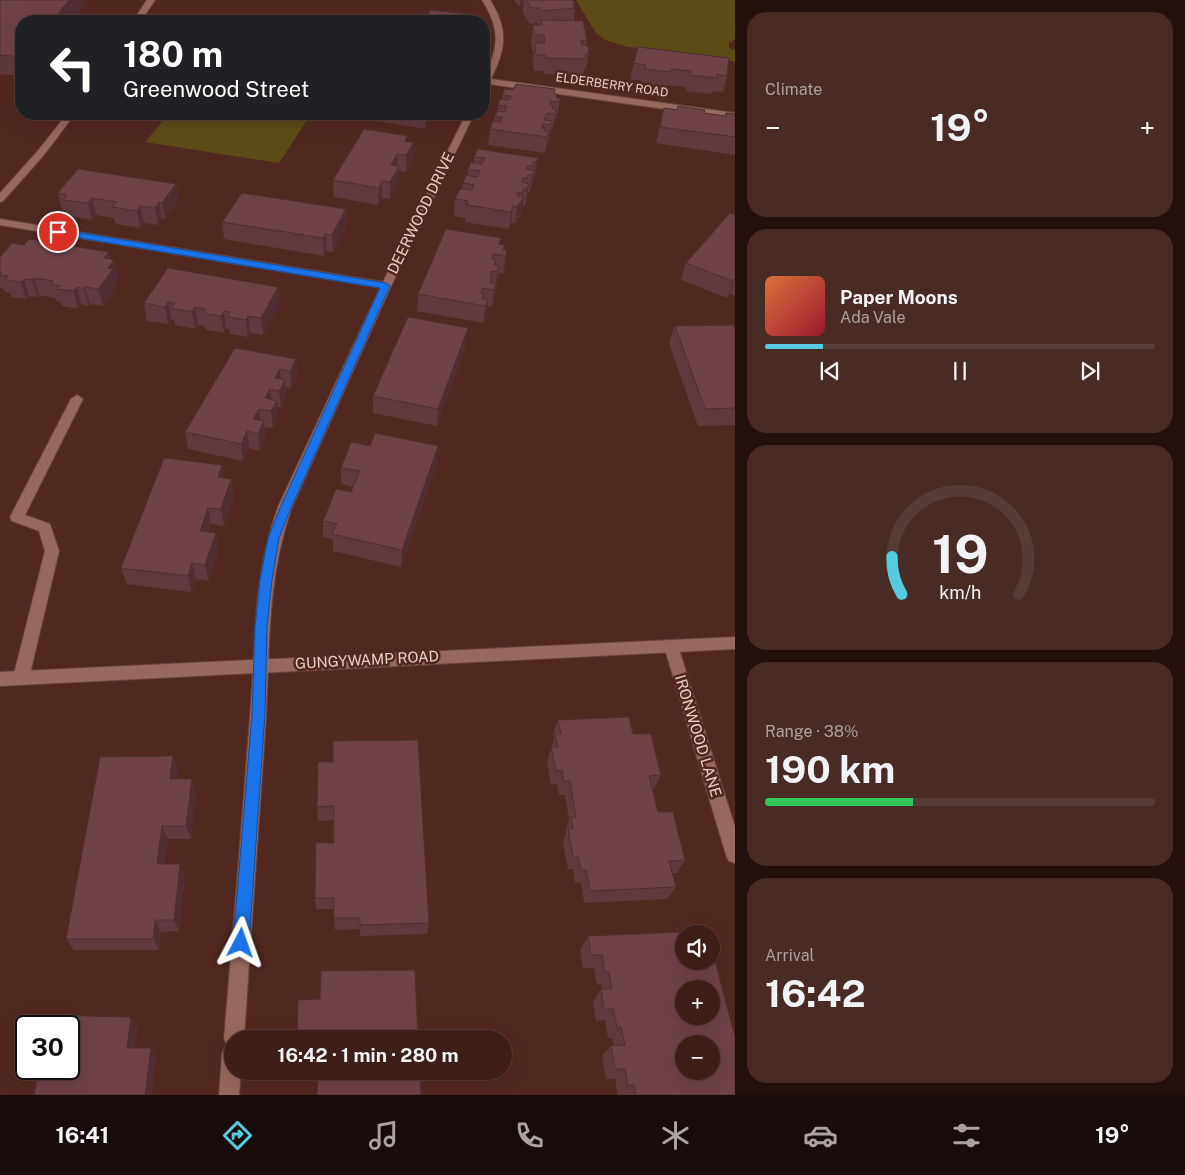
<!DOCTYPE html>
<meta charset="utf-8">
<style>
:root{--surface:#3d1e18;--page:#482b25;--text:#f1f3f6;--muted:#ada2a2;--line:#563c37;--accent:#55cae0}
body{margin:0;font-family:"Public Sans",sans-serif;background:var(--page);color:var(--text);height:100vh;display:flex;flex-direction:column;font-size:19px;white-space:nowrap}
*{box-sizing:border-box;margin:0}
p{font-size:16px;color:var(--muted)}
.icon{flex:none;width:28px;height:28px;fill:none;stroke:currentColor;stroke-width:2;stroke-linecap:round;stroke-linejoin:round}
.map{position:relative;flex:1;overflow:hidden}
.side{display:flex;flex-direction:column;gap:12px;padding:12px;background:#22100d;width:450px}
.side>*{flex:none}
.guide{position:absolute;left:15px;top:15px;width:475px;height:105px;border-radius:20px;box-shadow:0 5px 20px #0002,0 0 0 1px var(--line);background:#202124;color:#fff;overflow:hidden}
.tools{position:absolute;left:675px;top:925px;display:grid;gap:10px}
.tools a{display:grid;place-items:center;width:45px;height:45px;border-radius:50%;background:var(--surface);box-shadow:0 5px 20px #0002,0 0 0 1px var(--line);font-size:25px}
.speed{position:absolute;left:15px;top:1015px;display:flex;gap:10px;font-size:25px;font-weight:700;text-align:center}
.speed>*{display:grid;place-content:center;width:65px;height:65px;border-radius:50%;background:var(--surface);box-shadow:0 5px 20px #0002,0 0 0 1px var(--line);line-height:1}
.speed .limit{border:2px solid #111;border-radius:8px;background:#fff;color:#111}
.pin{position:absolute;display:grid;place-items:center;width:42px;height:42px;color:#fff;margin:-21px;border:2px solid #fff;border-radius:50%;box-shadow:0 1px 5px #0007}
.me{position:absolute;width:55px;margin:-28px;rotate:4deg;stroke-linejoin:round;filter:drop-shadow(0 0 4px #0008)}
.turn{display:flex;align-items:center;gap:18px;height:105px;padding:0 25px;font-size:22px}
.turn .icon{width:65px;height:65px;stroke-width:2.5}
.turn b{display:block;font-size:35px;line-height:42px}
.big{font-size:38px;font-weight:700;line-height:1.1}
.side .widget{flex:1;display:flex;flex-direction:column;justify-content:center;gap:8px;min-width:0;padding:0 18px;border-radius:20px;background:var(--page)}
.side .dial{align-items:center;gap:0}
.dial svg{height:130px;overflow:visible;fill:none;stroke:var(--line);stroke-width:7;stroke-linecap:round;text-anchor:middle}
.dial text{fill:var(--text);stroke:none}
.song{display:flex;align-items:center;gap:15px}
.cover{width:60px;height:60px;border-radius:8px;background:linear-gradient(135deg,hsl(20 70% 55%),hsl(350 70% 35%))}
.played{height:5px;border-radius:2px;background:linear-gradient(90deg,var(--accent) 15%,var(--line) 15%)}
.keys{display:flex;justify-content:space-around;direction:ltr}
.heat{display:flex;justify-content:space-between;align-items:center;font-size:28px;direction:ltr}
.charge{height:8px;border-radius:4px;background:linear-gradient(90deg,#34c759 38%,var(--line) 0)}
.trip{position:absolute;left:224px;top:1030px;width:288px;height:50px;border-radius:25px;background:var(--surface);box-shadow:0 5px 20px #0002,0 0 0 1px var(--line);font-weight:700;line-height:50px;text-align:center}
.tab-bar{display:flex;height:80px;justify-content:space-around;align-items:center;background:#180c0a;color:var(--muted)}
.tab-bar .icon{width:35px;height:35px}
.tab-bar .active{color:var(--accent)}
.tab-bar b{font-size:22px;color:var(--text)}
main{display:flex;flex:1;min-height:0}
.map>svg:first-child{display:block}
.green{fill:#5b4c16}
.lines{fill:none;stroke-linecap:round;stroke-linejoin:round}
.minor-casing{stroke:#67443d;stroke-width:2}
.tertiary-casing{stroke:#67443d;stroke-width:2}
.minor{fill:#97685e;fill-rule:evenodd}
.tertiary{fill:#97685e;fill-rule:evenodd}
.wall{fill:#5f393e}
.shaded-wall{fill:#4e2e32}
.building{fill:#6f4248;stroke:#4e2e32;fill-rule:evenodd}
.route{fill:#1a73e8;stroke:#114b97}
.labels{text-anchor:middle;stroke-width:5;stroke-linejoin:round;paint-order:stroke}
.far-street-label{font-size:12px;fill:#e8cdc7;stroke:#512820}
.street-label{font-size:15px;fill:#e8cdc7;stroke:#512820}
</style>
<main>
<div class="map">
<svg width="735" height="1095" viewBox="0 0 735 1095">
<rect width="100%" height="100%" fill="#512820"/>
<g class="green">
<path d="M576 0H735V39L729 43V48L735 50V62L712 56 629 47 605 40 596 33Z"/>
<path d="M169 114H311L279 163 145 142Z"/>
</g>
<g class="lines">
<g class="minor-casing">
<g id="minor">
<path d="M147 0H155L141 21H133Z"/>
<path d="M482 0H490C509 30 506 48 491 79L735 113V119L489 84 484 87C484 77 487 70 491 61 500 38 495 20 482 0Z"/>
<path d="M67 114H75L43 156 3 201 0 202V193L37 152Z"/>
<path d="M466 114H474L391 286 292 507C267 579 270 643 266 717 259 824 251 931 244 1039H232V1071H241L239 1095H219L222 1054 225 1047 228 1046 224 1039C233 932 242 824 250 717 256 642 252 580 278 507L380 288 0 225V219L383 282Z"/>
<path d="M77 395 83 399 25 515 50 524 59 551 29 678 26 683 21 685 16 683 13 678 45 551 39 531 12 521 10 517 71 399Z"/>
<path d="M671 640 676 642 678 646 735 827V863L729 861 726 855 664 646 666 642Z"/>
</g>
</g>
<g class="tertiary-casing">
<path id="tertiary" d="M735 637V649L0 686V672Z"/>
</g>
<use href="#minor" class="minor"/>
<use href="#tertiary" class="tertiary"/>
</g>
<g class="wall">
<path d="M0 0H84L85 4 72 21H21V76L0 74Z"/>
<path d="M514 0H573L575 4V8L574 21 587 40 586 45 589 52 586 68 585 70H584L583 75 544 74 543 71H534L533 59 534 51 532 50 531 41 533 25H539L538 23 530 24 523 13V7H519Z"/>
<path d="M634 63 727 76 723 92 713 91 712 94 686 91V87L667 85V88L641 85 642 81 630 79Z"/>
<path d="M555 94 557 98H560L558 114 556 119H555L552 130H551L550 137 548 142 545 153 488 145 490 129 494 121 495 116 498 111V105L502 100V95Z"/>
<path d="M664 108 725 116 726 113 735 114V155L656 143Z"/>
<path d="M377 114H433L425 129 377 121Z"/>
<path d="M408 142 413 159 406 172 399 171 398 184 390 199 382 198 378 205 334 197 333 180Z"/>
<path d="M474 157 538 158 536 174 534 179H533L530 192H528L527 200 525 206 522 205 521 214 515 223H511L509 229 465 222V218L454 216 455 199 462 189 463 183 468 175V169L474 162Z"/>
<path d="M176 184 178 200 165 219H162L158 225 144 223 140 228 116 224 114 218 96 215 92 220 68 216 66 211 62 210 58 193Z"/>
<path d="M346 209 347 226 333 252 326 251 324 256 224 239 222 222Z"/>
<path d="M735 215V296L730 294 727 298 681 280 686 263Z"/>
<path d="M501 244 505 245 504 251H507L505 268 503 274 499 273 494 301 492 307 487 306 486 317 483 323 417 311 418 294Z"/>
<path d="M0 257 114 260 118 277 116 281 117 286 103 306 90 304 89 306 81 304 78 309 62 306 61 302 56 301 55 298 39 295 37 297 29 296 26 299 11 297 10 293 5 292 4 289 0 288Z"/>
<path d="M278 287 279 304 263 335 250 333 248 337 230 334 229 329H226L224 333 206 330 205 326 198 325 195 329 175 325 174 320 171 319 168 324 147 321 144 303Z"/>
<path d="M675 326 735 328V425L698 426 669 343Z"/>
<path d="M466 345 437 426 373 413V396Z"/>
<path d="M235 348 296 359 297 377 291 388 285 387 286 397 281 408 277 407 278 418 273 428 264 427 266 439 260 451 249 448 243 461 188 449 185 432Z"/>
<path d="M437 463 401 567 333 551V539L323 537V521L351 492 353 487 341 484V468Z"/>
<path d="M224 478 231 479 234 496 224 526 211 524 208 532 219 549 209 581 196 579 191 592 127 584 121 568Z"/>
<path d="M558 720 633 734 661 775 654 789H652L658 812 685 860 677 873H672L676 887 667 899 584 903 581 882 575 883 573 869H568L563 842 566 834V830L569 820 565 795H559L557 784 551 785 547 762 554 738 553 734Z"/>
<path d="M318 762 429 923 427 934 360 936V929L335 930 334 909H316L315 898 334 843V820L318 821 317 807Z"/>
<path d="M178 770 176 779H192L196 793 191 839H168L164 864 185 877 179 931 161 932 159 950H74L66 939Z"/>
<path d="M588 936 735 1095H625L624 1094 618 1095 615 1079H606L602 1056 611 1046H614L612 1038H608L605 1020 596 1021 593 1002 601 989V984L597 985 594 968H583L580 950Z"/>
<path d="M298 1071H420L299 1074Z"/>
</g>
<g class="shaded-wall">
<path d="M69 0H84L85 4 72 21H52Z"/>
<path d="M520 0H524L523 7H519Z"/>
<path d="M560 98 558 114 556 119 559 102Z"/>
<path d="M556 109 554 126 552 130 555 114Z"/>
<path d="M426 114H433L425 129Z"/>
<path d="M552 121 550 137 548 142 551 125Z"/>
<path d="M549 132 546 149 545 153 547 137Z"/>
<path d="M413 143V159L406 172V155Z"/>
<path d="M397 154V171L391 165Z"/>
<path d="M538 158 536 174 534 179 536 162Z"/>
<path d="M399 167 398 184 390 199V182Z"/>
<path d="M534 171 532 187 530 192 532 175Z"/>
<path d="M382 181V198L378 205 379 188Z"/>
<path d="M176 184 178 200 165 219 162 203Z"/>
<path d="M529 184 527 200 525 206 527 189Z"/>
<path d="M524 188 522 199 524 197 521 214 515 223 517 207 521 201 522 193Z"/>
<path d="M92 198 96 215 92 220 88 203Z"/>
<path d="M159 202 162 219 158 225 155 208Z"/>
<path d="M140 206 144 223 140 228 137 211Z"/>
<path d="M513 206 511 223 509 229 511 212Z"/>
<path d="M346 209 347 226 333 252 332 235Z"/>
<path d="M325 234 326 251 324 256 323 238Z"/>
<path d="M507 251 505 268 503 274 505 256Z"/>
<path d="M109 252 112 264 114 260 118 277 116 281 117 286 103 306 98 289 104 258Z"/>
<path d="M499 266 497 283 495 290 497 272Z"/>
<path d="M34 278 39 295 37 297 32 280Z"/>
<path d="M735 278 730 294 727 298 733 281Z"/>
<path d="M24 279 29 296 26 299 21 282Z"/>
<path d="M496 284 494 301 492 307 494 290Z"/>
<path d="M77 287 81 304 78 309 73 291Z"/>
<path d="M85 287 90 304 89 306 84 289Z"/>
<path d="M278 287 279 304 263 335 261 318Z"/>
<path d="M488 300 486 317 483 323 485 306Z"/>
<path d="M168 302 171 319 168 324 165 307Z"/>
<path d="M195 307 198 325 195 329 192 312Z"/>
<path d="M224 311 226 329 224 333 221 316Z"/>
<path d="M248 316 250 333 248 337 246 320Z"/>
<path d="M468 328 466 345 437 426 438 409Z"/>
<path d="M296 359 297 377 291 388 290 371Z"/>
<path d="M280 369 281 386 275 378Z"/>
<path d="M285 380 286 397 281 408 279 391Z"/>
<path d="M270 389 272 406 265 398Z"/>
<path d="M277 401 278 418 273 428 271 411Z"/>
<path d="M259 409 261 426 253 419Z"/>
<path d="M264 421 266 439 260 451 258 434Z"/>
<path d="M247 431 249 448 243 461 241 444Z"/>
<path d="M438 446 437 463 401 567 402 550Z"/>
<path d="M222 465 225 482 218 477Z"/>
<path d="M231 479 234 496 224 526 221 509Z"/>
<path d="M208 508 211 524 203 547 200 531Z"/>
<path d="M216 533 219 549 209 581 205 565Z"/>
<path d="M192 563 196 579 191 592 188 576Z"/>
<path d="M173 756 178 770 175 793 170 779Z"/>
<path d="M192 779 196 793 191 839 186 826Z"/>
<path d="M162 826 168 839 162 877 157 864Z"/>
<path d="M180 864 185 877 179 931 174 920Z"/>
<path d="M155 920 161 932 159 950 153 939Z"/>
<path d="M131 1017 138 1026 134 1056 127 1048Z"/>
<path d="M151 1048 157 1057 152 1095H145Z"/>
</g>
<g class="building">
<path d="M0 0H69L52 21H21V57L0 55Z"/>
<path d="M526 0H573L575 4H572L575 8 542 11 540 8H532Z"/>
<path d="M430 10 468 14 466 19H472L471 21H420L422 15 427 16Z"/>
<path d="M541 20 583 21 587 40H581L582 45 588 46 589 52H587L588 55H585L586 59 546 58 545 55H536L535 43H545L544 35H534L533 25H542Z"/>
<path d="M638 47 729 58 727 76 717 74 716 78 690 75 691 71 671 69 670 72 645 69 646 65 634 63Z"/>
<path d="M516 84 555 89 554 94H557L556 98H560L559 102 551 101 550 105H553L552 109H556L555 114 547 113 544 120 552 121 551 125 543 124 542 128H545L544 131 549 132 547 137 490 129 493 121 501 122 502 117 495 116 497 111 505 112 507 106 498 105 500 99 509 100 511 96 502 95 505 89 513 90Z"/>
<path d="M678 106 705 110 704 113 726 116V113L735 114V137L660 127 664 108 677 110Z"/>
<path d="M364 129 408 136 405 141 413 143 406 155 397 154 391 165 399 167 390 182 382 181 379 188 333 180Z"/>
<path d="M478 149 538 158 536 162H533L532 166H527L526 169 534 171 532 175H528L527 179 523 178 522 182 529 184 527 189 524 188 522 193 518 192 517 196 524 197 517 207 513 206 511 212 467 205 468 201 455 199 460 189 472 190 474 185 463 183 466 175 477 177 480 171 468 169 471 162 482 164 485 158 474 157Z"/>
<path d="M78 169 176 184 162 203 159 202 155 208 140 206 137 211 112 207 116 202 92 198 88 203 63 200 67 195 58 193Z"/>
<path d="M242 193 346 209 332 235 325 234 323 238 222 222Z"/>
<path d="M730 213 735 215V278L733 281 686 263Z"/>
<path d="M446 229 501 238 499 244 505 245 503 250 507 251 505 256 493 254 492 259 496 260 494 265 499 266 497 272 492 271 490 278H492L490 283 496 284 494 290 483 288 481 293 484 294 482 299 488 300 485 306 418 294Z"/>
<path d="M29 239 109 252 104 258 114 260 108 268 113 269 98 289 85 287 84 289 77 287 73 291 57 289 60 286 51 284 53 281 34 278 32 280 24 279 21 282 6 280 8 276 0 275 1 272H0V257L12 243 24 245Z"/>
<path d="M168 268 278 287 261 318 248 316 246 320 228 317 230 312 224 311 221 316 203 313 205 309 195 307 192 312 171 308 175 303 168 302 165 307 144 303Z"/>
<path d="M408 317 468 328 438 409 373 396Z"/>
<path d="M734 325 735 328V408L705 409 675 326Z"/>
<path d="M235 348 296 359 290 371 280 369 275 378 285 380 279 391 270 389 265 398 277 401 271 411 259 409 253 419 264 421 258 434 247 431 241 444 185 432Z"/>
<path d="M375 433 438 446 402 550 332 534 337 524 323 521 336 489 351 492 360 471 341 468 351 442 370 446Z"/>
<path d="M164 458 222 465 218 477 231 479 221 509 208 508 200 531 216 533 205 565 192 563 188 576 121 568Z"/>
<path d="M629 717 633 734H651L661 775 649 776 658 812H673L685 860 669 861 676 887 590 891 586 870H581L578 857H573L568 829H573L571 817H576L570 781H564L562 770 556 771 551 747H558L555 735 561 734 558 720Z"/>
<path d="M418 740 429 923 360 925V918H334V898H315L316 843H334V806L317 807 318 762H333V741Z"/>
<path d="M173 756 170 779H192L186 826H162L157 864H180L174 920H155L153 939H66L100 757Z"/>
<path d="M708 931V934H684V961H711V945L735 1037V1095H636L634 1085H628L625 1069H615L611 1046 625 1045 621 1027H617L613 1009H604L601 989H612L609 972H605L602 955H591L588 936ZM684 989H711V1016H684ZM684 1044H711V1071H684Z"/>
<path d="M415 970 418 1039H297L298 1000 320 999 321 971Z"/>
<path d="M50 1015 131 1017 127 1048H151L145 1095H34L39 1069H69V1026H48Z"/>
<path d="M318 1071H420L421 1095H317Z"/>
</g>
<path class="route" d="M58 229 386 283 390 286 291 508 279 538 272 580 267 627 265 714 249 943 246 949 241 951 236 949 233 943 252 714 255 627 260 580 268 538 280 508 380 288 55 234 54 232Z"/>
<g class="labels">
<g class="far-street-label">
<text transform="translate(612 85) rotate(8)" y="4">ELDERBERRY ROAD</text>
</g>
<g class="street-label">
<text transform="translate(421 213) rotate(-64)" y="5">DEERWOOD DRIVE</text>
<text transform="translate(367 660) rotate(-3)" y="5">GUNGYWAMP ROAD</text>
<text transform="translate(698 736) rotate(73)" y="5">IRONWOOD LANE</text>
</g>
</g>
</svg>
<div class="tools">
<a><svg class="icon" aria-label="sound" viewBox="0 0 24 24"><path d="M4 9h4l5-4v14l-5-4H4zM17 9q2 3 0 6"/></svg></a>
<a>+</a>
<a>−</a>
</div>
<div class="speed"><div class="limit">30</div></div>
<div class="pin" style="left:58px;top:232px;background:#d93025"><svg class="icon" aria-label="arrive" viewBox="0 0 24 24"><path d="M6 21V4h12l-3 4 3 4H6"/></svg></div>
<svg class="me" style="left:241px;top:943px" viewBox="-20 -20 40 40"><path d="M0-17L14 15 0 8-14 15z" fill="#1a73e8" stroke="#fff" stroke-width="4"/></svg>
<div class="trip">16:42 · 1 min · 280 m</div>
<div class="guide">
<div class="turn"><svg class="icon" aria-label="left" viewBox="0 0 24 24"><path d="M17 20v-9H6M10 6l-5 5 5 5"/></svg><div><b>180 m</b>Greenwood Street</div></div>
</div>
</div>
<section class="side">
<div class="widget"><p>Climate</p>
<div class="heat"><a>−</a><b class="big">19°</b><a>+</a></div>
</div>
<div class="widget">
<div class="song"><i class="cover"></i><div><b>Paper Moons</b><p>Ada Vale</p></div></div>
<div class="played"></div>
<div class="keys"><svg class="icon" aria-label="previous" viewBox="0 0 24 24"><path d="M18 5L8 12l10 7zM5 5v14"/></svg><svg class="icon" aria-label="pause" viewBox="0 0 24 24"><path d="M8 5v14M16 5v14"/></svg><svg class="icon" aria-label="next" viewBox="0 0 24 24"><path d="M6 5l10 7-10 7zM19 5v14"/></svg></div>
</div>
<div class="widget dial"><svg viewBox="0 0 100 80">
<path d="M14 69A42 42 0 1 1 86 69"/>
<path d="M14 69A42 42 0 0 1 8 46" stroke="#55cae0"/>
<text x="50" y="56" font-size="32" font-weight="700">19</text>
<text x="50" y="72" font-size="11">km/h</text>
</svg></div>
<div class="widget"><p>Range · 38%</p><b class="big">190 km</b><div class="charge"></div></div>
<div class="widget"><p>Arrival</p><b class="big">16:42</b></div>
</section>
</main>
<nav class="tab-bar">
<b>16:41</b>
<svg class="icon active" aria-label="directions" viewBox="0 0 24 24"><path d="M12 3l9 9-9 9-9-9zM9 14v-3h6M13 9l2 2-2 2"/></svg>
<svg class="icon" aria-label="music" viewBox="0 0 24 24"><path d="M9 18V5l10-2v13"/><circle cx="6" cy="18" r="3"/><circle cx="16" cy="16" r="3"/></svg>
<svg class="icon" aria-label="phone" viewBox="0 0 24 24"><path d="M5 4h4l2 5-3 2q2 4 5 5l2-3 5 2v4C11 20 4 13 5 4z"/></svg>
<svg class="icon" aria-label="climate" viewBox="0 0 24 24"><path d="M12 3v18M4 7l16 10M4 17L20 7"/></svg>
<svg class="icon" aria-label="car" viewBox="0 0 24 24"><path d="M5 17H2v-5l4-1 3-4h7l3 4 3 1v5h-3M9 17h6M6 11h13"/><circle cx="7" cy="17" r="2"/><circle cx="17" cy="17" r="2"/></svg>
<svg class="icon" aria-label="filters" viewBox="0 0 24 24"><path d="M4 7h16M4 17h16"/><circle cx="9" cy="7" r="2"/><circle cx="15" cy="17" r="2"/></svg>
<b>19°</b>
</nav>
